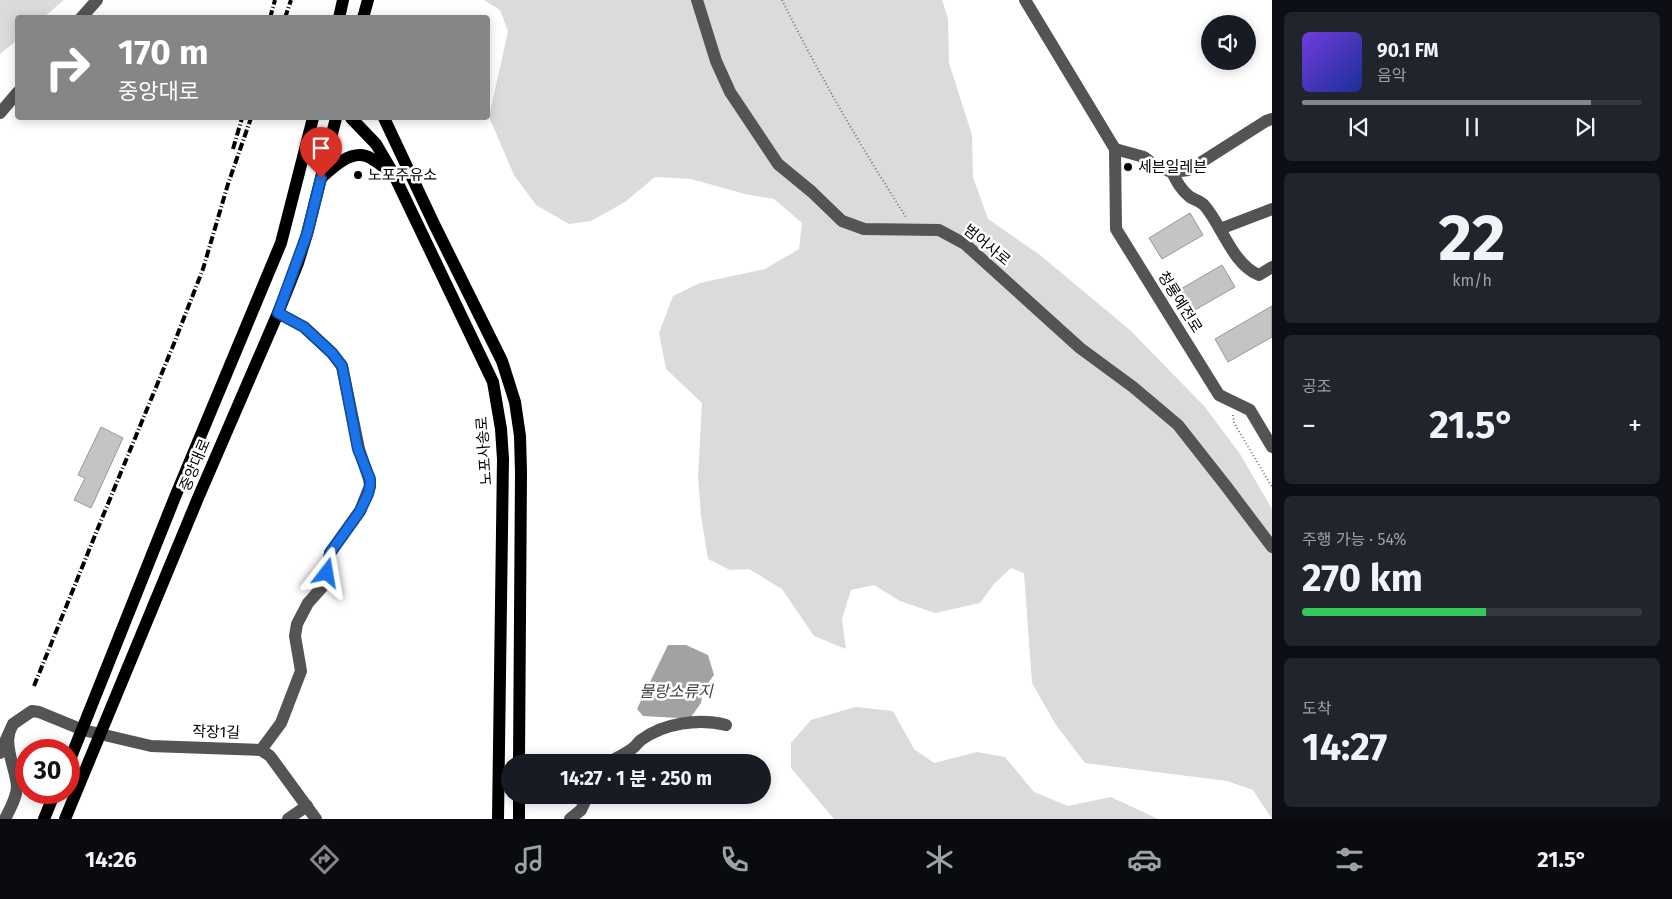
<!DOCTYPE html>
<html lang="ko">
<meta charset="utf-8">
<style>
:root{--surface:#171b24;--page:#20242c;--text:#f1f3f6;--muted:#9ea1a6;--line:#363941;--accent:#858687}
body{margin:0;font-family:"Fira Sans","Noto Sans KR",sans-serif;background:var(--page);color:var(--text);height:100vh;display:flex;flex-direction:column;font-size:19px;white-space:nowrap}
*{box-sizing:border-box;margin:0}
p{font-size:16px;color:var(--muted)}
.icon{flex:none;width:28px;height:28px;fill:none;stroke:currentColor;stroke-width:2;stroke-linecap:round;stroke-linejoin:round}
.map{position:relative;flex:1;overflow:hidden}
.sheet{display:flex;flex-direction:column;gap:12px;padding:12px;background:#0d0f14;width:400px}
.sheet>*{flex:none}
.banner{position:absolute;left:15px;top:15px;width:475px;height:105px;border-radius:5px;box-shadow:0 2px 12px #0003;background:#858687;color:#fff;overflow:hidden}
.buttons{position:absolute;left:1201px;top:15px;display:grid;gap:10px}
.buttons a{display:grid;place-items:center;width:55px;height:55px;border-radius:50%;background:var(--surface);box-shadow:0 2px 12px #0003;font-size:25px}
.speed{position:absolute;left:15px;top:739px;display:flex;gap:10px;font-size:25px;font-weight:700;text-align:center}
.speed>*{display:grid;place-content:center;width:65px;height:65px;border-radius:50%;background:var(--surface);box-shadow:0 2px 12px #0003;line-height:1}
.speed .limit{border:8px solid #d22;background:#fff;color:#111}
.pin{position:absolute;display:grid;place-items:center;width:42px;height:42px;color:#fff;margin:-51px -21px;border-radius:50% 50% 50% 0;rotate:-45deg;box-shadow:0 0 5px #0007}
.pin .icon{rotate:45deg}
.me{position:absolute;width:55px;margin:-28px;rotate:14deg;stroke-linejoin:round;filter:drop-shadow(0 0 4px #0008)}
.turn{display:flex;align-items:center;gap:18px;height:105px;padding:0 20px;font-size:22px}
.turn .icon{width:65px;height:65px;stroke-width:2.5}
.turn b{display:block;font-size:35px;line-height:42px}
.big{font-size:38px;font-weight:700;line-height:1.1}
.sheet .widget{flex:1;display:flex;flex-direction:column;justify-content:center;gap:8px;min-width:0;padding:0 18px;border-radius:8px;background:var(--page)}
.sheet .dial{align-items:center;gap:0}
.dial b{font-size:65px;line-height:1}
.song{display:flex;align-items:center;gap:15px}
.cover{width:60px;height:60px;border-radius:8px;background:linear-gradient(135deg,hsl(260 70% 55%),hsl(230 70% 35%))}
.played{height:5px;border-radius:2px;background:linear-gradient(90deg,var(--accent) 85%,var(--line) 85%)}
.keys{display:flex;justify-content:space-around;direction:ltr}
.heat{display:flex;justify-content:space-between;align-items:center;font-size:28px;direction:ltr}
.charge{height:8px;border-radius:4px;background:linear-gradient(90deg,#34c759 54%,var(--line) 0)}
.trip{position:absolute;left:501px;top:754px;width:270px;height:50px;border-radius:25px;background:var(--surface);box-shadow:0 2px 12px #0003;font-weight:700;line-height:50px;text-align:center}
.dock{display:flex;height:80px;justify-content:space-around;align-items:center;background:#090b0e;color:var(--muted)}
.dock .icon{width:35px;height:35px}
.dock .selected{color:var(--accent)}
.dock b{font-size:22px;color:var(--text)}
main{display:flex;flex:1;min-height:0}
.map>svg:first-child{display:block}
.green{fill:#dbdbdb}
.water{fill:#a2a2a2}
.building{fill:#c4c4c4;stroke:#989898}
.lines{fill:none;stroke-linecap:round;stroke-linejoin:round}
.path{stroke:#767676;stroke-width:2;stroke-dasharray:1 2.5;stroke-linecap:butt}
.minor{stroke:#545454;stroke-width:12}
.major{stroke:#000;stroke-width:12}
.rail{stroke:#000;stroke-width:4;stroke-dasharray:8 2.5 1 2.5;stroke-linecap:butt}
.route-casing{stroke:#114b97;stroke-width:12}
.route{stroke:#1a73e8;stroke-width:9}
.poi-dot{fill:#000;stroke:#fff;stroke-width:2}
.labels{text-anchor:middle;stroke-width:5;stroke-linejoin:round;paint-order:stroke}
.poi-label{font-size:15px;fill:#000;stroke:#fff;text-anchor:start}
.street-label{font-size:15px;fill:#000;stroke:#fff}
.water-label{font-size:16px;font-style:italic;fill:#434343;stroke:#fff}
</style>
<main>
<div class="map">
<svg width="1272" height="819" viewBox="0 0 1272 819">
<rect width="100%" height="100%" fill="#fff"/>
<g class="green">
<path d="M0 0H64L44 17 18 18 17 40 0 54Z"/>
<path d="M484 0H942L948 19 949 63 972 135 973 177 988 219 1040 255 1130 330 1205 407 1240 454 1272 509V819L1253 790 1227 781 1085 763 1056 725 1032 683 1024 573 1011 568 994 584 980 603 935 613 900 601 874 585 851 590 842 619 846 649 814 636 782 589 749 569 730 570 708 559 701 516 698 477 702 403 666 369 659 333 673 296 700 283 765 269 799 249 802 223 774 199 745 194 691 179 655 177 625 202 591 221 569 224 536 205 514 175 489 117 508 31 500 10Z"/>
<path d="M855 707 893 711 914 749 934 763 977 752 1005 757 1034 792 1068 806 1111 797 1158 819H834L791 768V743L811 720Z"/>
</g>
<path class="water" d="M668 645H686L708 655 714 675 703 690 701 703 691 717 679 718 643 716 637 709Z"/>
<g class="building">
<path d="M1190 213 1203 235 1162 259 1149 238Z"/>
<path d="M1222 265 1235 287 1193 311 1181 289Z"/>
<path d="M1272 306V337L1228 362 1215 339Z"/>
<path d="M101 427 123 438 91 508 74 500 85 478 78 475Z"/>
</g>
<g class="lines">
<g class="path">
<path d="M782 0C818 73 862 149 906 217"/>
<path d="M1233 415 1234 423 1272 487"/>
</g>
<g class="minor">
<path d="M697 0 716 61 730 92 778 164 812 192 842 221 864 229 939 230 965 244 1080 348 1133 387 1178 425 1226 486 1272 547"/>
<path d="M1025 0 1115 149 1116 229 1219 395 1250 410 1272 447"/>
<path d="M81 18 97 0"/>
<path d="M0 113 18 92"/>
<path d="M1115 149 1144 157 1157 167 1172 172 1189 170 1266 121 1272 119"/>
<path d="M1172 172C1177 182 1181 190 1190 197 1195 200 1200 201 1204 205 1222 225 1232 264 1259 275L1272 267"/>
<path d="M1220 229 1272 209"/>
<path d="M261 750 281 723 301 671 295 636 297 624 308 603 325 584 330 553 360 511 370 486 369 479 359 449 342 366 332 353 304 327 278 313"/>
<path d="M0 753 13 724 32 711 39 712 83 730 151 746 261 750 270 756 316 819"/>
<path d="M610 762C617 757 626 754 633 748 636 746 638 742 641 740 664 723 699 718 726 725"/>
<path d="M5 819C10 809 17 797 17 786 16 771 5 748 9 735"/>
<path d="M288 819 307 806"/>
<path d="M570 819 581 810 588 795"/>
</g>
<g class="major">
<path d="M339 18 343 0"/>
<path d="M363 18 368 0"/>
<path d="M351 118 376 144 393 173 493 382 501 429 503 459 498 819"/>
<path d="M384 118 434 224 502 361 515 402 520 436 521 472 519 762"/>
<path d="M321 178C332 168 349 151 366 156 373 158 383 167 389 171"/>
<path d="M69 762 175 497 281 243 313 118"/>
<path d="M44 819 55 792"/>
<path d="M65 819 198 498 278 313 298 263 307 234 336 118"/>
<path d="M519 819V795"/>
</g>
<g class="rail">
<path d="M270 18 275 0"/>
<path d="M285 18 291 0"/>
<path d="M233 149 242 118"/>
<path d="M34 686 98 528 173 346 203 269 228 184 251 118"/>
</g>
</g>
<g class="lines">
<g class="route-casing">
<path id="route" d="M321 178 307 234 278 313 304 327 332 353 342 366 358 449 370 479V486L368 494 360 511 330 553 327 573"/>
</g>
<use href="#route" class="route"/>
</g>
<g class="poi-dot">
<circle cx="1128" cy="167" r="5"/>
<circle cx="358" cy="175" r="5"/>
</g>
<g class="labels">
<g class="poi-label">
<text x="1138" y="172">세븐일레븐</text>
<text x="368" y="180">노포주유소</text>
</g>
<g class="street-label">
<text transform="translate(987 245) rotate(39)" y="5">범어사로</text>
<text transform="translate(1180 302) rotate(58)" y="5">청룡예전로</text>
<text transform="translate(484 451) rotate(-94)" y="5">노포사송로</text>
<text transform="translate(195 465) rotate(-67)" y="5">중앙대로</text>
<text transform="translate(216 732) rotate(2)" y="5">작장1길</text>
</g>
<g class="water-label">
<text x="676" y="697">물랑소류지</text>
</g>
</g>
</svg>
<div class="buttons">
<a><svg class="icon" aria-label="sound" viewBox="0 0 24 24"><path d="M4 9h4l5-4v14l-5-4H4zM17 9q2 3 0 6"/></svg></a>
</div>
<div class="speed"><div class="limit">30</div></div>
<div class="pin" style="left:321px;top:178px;background:#d93025"><svg class="icon" aria-label="arrive" viewBox="0 0 24 24"><path d="M6 21V4h12l-3 4 3 4H6"/></svg></div>
<svg class="me" style="left:327px;top:573px" viewBox="-20 -20 40 40"><path d="M0-17L14 15 0 8-14 15z" fill="#1a73e8" stroke="#fff" stroke-width="4"/></svg>
<div class="trip">14:27 · 1 분 · 250 m</div>
<div class="banner">
<div class="turn"><svg class="icon" aria-label="right" viewBox="0 0 24 24"><path d="M7 20v-9h11M14 6l5 5-5 5"/></svg><div><b>170 m</b>중앙대로</div></div>
</div>
</div>
<section class="sheet">
<div class="widget">
<div class="song"><i class="cover"></i><div><b>90.1 FM</b><p>음악</p></div></div>
<div class="played"></div>
<div class="keys"><svg class="icon" aria-label="previous" viewBox="0 0 24 24"><path d="M18 5L8 12l10 7zM5 5v14"/></svg><svg class="icon" aria-label="pause" viewBox="0 0 24 24"><path d="M8 5v14M16 5v14"/></svg><svg class="icon" aria-label="next" viewBox="0 0 24 24"><path d="M6 5l10 7-10 7zM19 5v14"/></svg></div>
</div>
<div class="widget dial"><b>22</b><p>km/h</p></div>
<div class="widget"><p>공조</p>
<div class="heat"><a>−</a><b class="big">21.5°</b><a>+</a></div>
</div>
<div class="widget"><p>주행 가능 · 54%</p><b class="big">270 km</b><div class="charge"></div></div>
<div class="widget"><p>도착</p><b class="big">14:27</b></div>
</section>
</main>
<nav class="dock">
<b>14:26</b>
<svg class="icon selected" aria-label="directions" viewBox="0 0 24 24"><path d="M12 3l9 9-9 9-9-9zM9 14v-3h6M13 9l2 2-2 2"/></svg>
<svg class="icon" aria-label="music" viewBox="0 0 24 24"><path d="M9 18V5l10-2v13"/><circle cx="6" cy="18" r="3"/><circle cx="16" cy="16" r="3"/></svg>
<svg class="icon" aria-label="phone" viewBox="0 0 24 24"><path d="M5 4h4l2 5-3 2q2 4 5 5l2-3 5 2v4C11 20 4 13 5 4z"/></svg>
<svg class="icon" aria-label="climate" viewBox="0 0 24 24"><path d="M12 3v18M4 7l16 10M4 17L20 7"/></svg>
<svg class="icon" aria-label="car" viewBox="0 0 24 24"><path d="M5 17H2v-5l4-1 3-4h7l3 4 3 1v5h-3M9 17h6M6 11h13"/><circle cx="7" cy="17" r="2"/><circle cx="17" cy="17" r="2"/></svg>
<svg class="icon" aria-label="filters" viewBox="0 0 24 24"><path d="M4 7h16M4 17h16"/><circle cx="9" cy="7" r="2"/><circle cx="15" cy="17" r="2"/></svg>
<b>21.5°</b>
</nav>
